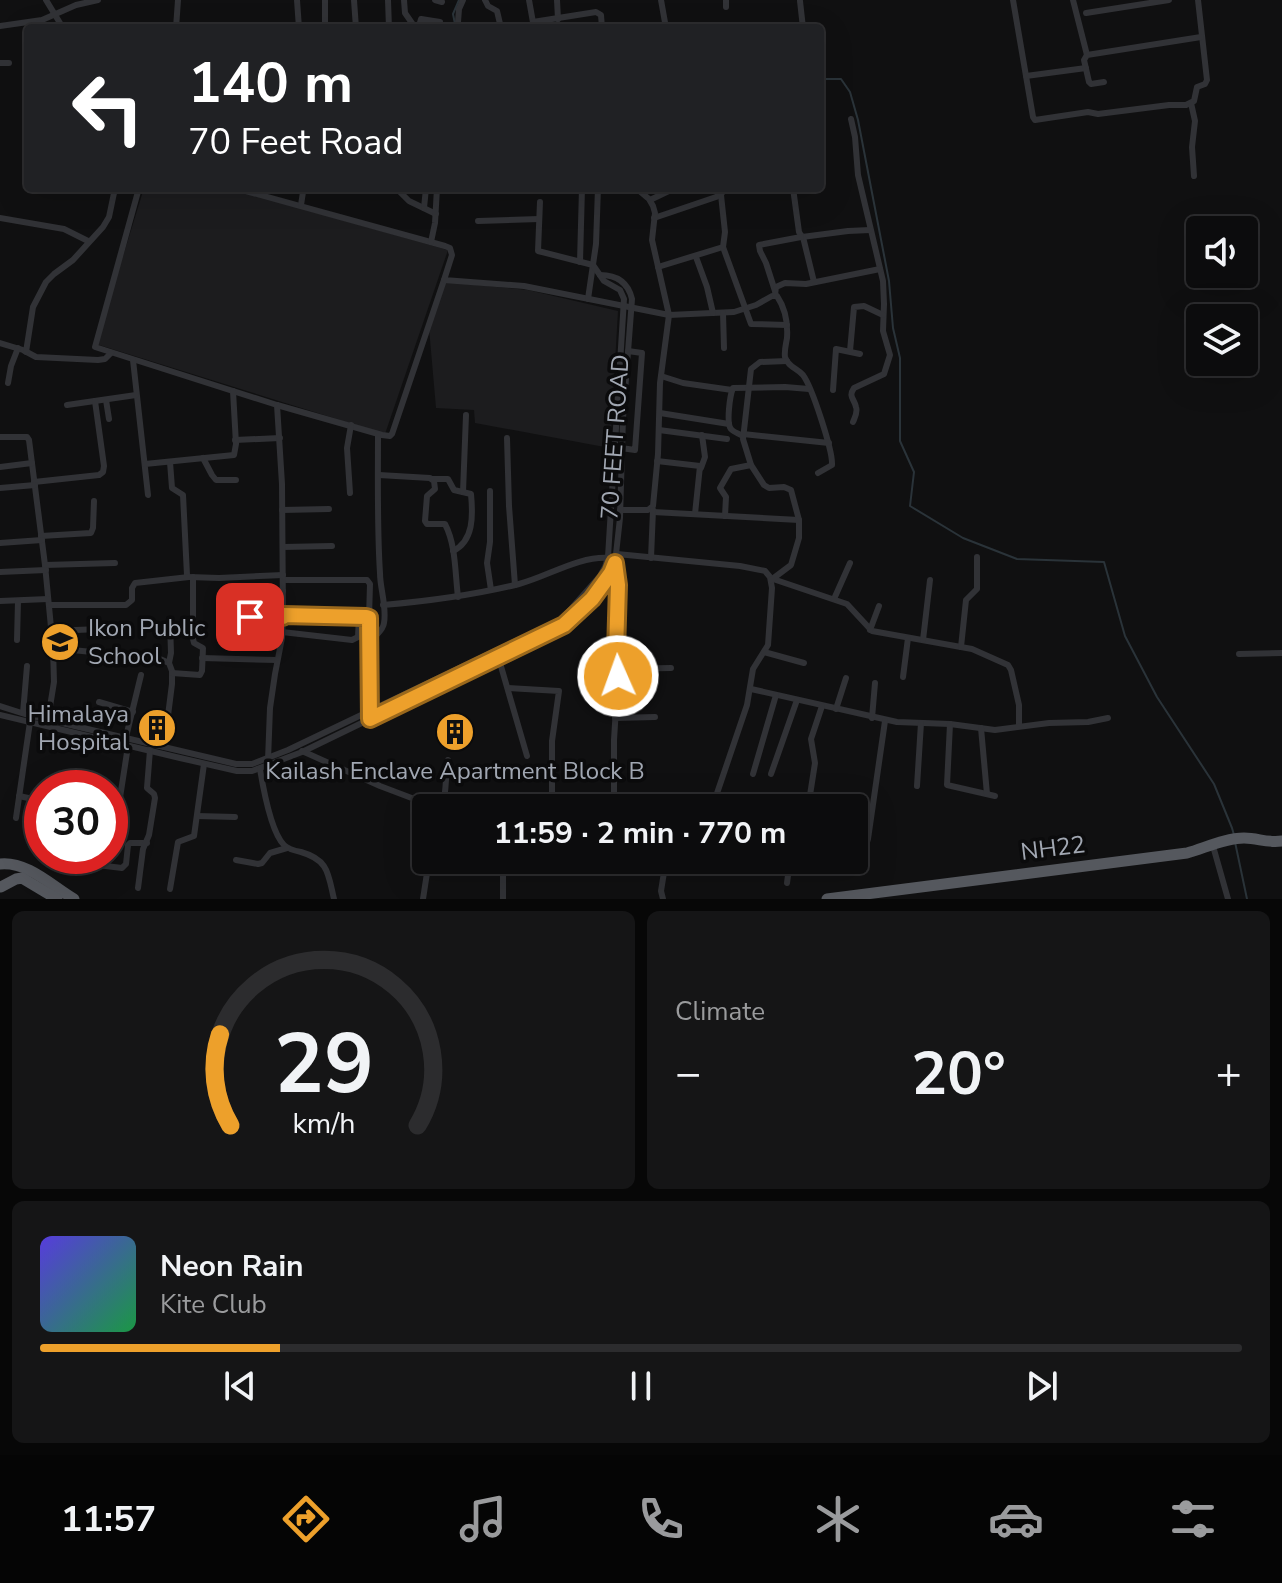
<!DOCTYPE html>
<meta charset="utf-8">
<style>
:root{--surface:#0c0c0d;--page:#151516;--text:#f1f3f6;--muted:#9a9b9d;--line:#2c2c2e;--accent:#eda02b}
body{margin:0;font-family:"Nunito Sans",sans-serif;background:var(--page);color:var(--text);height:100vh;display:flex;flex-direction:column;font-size:30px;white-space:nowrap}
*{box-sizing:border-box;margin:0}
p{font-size:26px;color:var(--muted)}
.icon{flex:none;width:44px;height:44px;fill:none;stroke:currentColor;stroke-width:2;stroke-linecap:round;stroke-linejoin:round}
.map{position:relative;height:899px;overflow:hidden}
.drawer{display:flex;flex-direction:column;gap:12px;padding:12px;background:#070707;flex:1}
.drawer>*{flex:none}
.banner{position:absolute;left:24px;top:24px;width:800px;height:168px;border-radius:8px;box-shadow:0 8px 32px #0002,0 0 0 2px var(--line);background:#202124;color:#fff;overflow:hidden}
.tools{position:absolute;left:1186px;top:216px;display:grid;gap:16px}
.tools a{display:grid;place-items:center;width:72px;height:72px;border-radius:8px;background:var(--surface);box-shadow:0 8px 32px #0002,0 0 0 2px var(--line);font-size:40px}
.speed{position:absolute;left:24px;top:770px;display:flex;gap:16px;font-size:40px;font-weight:700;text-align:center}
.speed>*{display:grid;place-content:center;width:104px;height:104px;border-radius:50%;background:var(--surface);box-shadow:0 8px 32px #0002,0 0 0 2px var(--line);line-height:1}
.speed .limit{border:12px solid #d22;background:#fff;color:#111}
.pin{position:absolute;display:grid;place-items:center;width:68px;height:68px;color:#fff;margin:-34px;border-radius:16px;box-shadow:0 4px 12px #0006}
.me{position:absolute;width:88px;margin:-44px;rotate:358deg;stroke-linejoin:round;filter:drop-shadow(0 0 6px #0008)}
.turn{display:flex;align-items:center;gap:28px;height:168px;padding:0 32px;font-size:36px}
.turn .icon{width:104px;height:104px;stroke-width:2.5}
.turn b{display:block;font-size:56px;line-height:68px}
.big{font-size:60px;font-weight:700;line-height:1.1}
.drawer .card{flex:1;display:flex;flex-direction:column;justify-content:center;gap:12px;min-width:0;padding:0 28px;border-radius:12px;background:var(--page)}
.drawer .dial{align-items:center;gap:0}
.dial svg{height:208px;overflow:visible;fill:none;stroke:var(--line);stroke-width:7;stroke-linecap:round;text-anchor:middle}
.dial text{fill:var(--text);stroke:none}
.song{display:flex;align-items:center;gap:24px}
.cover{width:96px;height:96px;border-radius:12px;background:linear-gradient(135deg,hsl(250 70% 55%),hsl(140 70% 35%))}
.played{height:8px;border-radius:4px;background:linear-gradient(90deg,var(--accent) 20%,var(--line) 20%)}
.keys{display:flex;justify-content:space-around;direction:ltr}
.heat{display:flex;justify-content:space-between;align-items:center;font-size:44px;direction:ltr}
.drawer .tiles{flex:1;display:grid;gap:12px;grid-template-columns:1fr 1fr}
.card:last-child{grid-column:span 2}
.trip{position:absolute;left:412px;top:794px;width:456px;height:80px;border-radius:8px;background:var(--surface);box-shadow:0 8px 32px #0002,0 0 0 2px var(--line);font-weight:700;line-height:80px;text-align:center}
.tabs{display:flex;height:128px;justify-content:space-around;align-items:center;background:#050505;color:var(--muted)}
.tabs .icon{width:56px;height:56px}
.tabs .on{color:var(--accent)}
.tabs b{font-size:36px;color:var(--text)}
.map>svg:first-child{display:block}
.built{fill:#1c1c1e}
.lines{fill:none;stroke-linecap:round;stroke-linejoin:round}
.stream{stroke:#2a3339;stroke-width:2}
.minor{stroke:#313236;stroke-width:6}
.trunk{stroke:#55585e;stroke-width:11}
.route-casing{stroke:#9a681c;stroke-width:20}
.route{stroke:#eda02b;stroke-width:14}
.labels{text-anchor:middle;stroke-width:7;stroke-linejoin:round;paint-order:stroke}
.street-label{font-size:24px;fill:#a1a7b2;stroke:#0b0b0c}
.poi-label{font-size:24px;fill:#a1a7b2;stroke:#0b0b0c;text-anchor:start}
</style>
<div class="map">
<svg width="1282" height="899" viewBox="0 0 1282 899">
<rect width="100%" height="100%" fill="#101011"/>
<g class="built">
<path d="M144 188H228L448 250 385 434 96 344Z"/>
<path d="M445 282 528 290 618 311 610 448 475 423 474 410 436 408 429 328Z"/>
</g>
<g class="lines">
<g class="stream">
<path d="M459 0 453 14 455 24 461 28"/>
<path d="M820 79H841L850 92 858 120 889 281 893 328 900 358V441L914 472 910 506 963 538 1017 559 1104 562 1125 636 1157 697 1214 784 1232 828 1234 835"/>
<path d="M1235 842 1247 899"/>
</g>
<g class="minor">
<path d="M46 0 63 28"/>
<path d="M297 0 299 28"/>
<path d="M325 0V28"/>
<path d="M354 0 356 28"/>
<path d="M388 0 389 28"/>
<path d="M404 0 405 13 414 26"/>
<path d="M435 0 442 2"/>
<path d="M485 0 488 6 497 11 501 28"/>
<path d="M529 0 534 28"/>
<path d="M557 0 558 19"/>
<path d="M661 0 666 28"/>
<path d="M726 0V7"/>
<path d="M1013 0 1033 117 1035 120 1088 112 1098 114 1169 105H1186L1194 101 1197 87 1205 84 1207 80 1198 0"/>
<path d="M1073 0 1087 55"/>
<path d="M800 1 803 28"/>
<path d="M1086 13 1169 0"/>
<path d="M458 22 459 9 463 0"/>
<path d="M533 22 596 12 601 15 602 28"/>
<path d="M0 26 42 20 76 5 98 0"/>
<path d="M176 28 178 0"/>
<path d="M388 28 419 26 421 19 440 22"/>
<path d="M0 63H9"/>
<path d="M1026 76 1086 68"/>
<path d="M1104 82 1091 84 1089 82 1084 60 1087 55 1201 37"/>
<path d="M1191 103 1195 121 1192 147 1194 176"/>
<path d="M851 119 855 137 858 175 883 281 884 304 883 331 890 355 884 374 854 388C848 397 854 398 856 407 858 412 855 417 853 422"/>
<path d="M27 154H28"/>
<path d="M139 188 95 347 277 405 382 435 390 436 392 434 444 280"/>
<path d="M235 188 445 246 450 248 452 255 444 280 524 286 669 315 734 312 756 305 772 296H777C785 308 788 323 787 338 786 344 784 351 785 357 788 367 797 368 803 375 812 387 833 451 832 465L818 473"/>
<path d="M365 188 398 190 409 201 436 214"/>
<path d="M793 188 799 232 802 237 848 231 870 230"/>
<path d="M650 200 675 188"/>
<path d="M301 205 303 192 306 188"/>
<path d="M424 208 426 188"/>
<path d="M0 218 64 229 88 241"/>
<path d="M654 218 716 197 722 193 721 188"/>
<path d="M478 221 539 219"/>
<path d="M803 237 814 282"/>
<path d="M431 242 435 223 437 188"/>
<path d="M723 247 751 324 787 325"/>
<path d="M696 257 707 287 713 313"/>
<path d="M580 262 582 188"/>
<path d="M658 267 723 247 725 232 721 195"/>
<path d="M775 291 766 263 760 251 759 245 801 237"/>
<path d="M775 295 776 287 785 283 806 284 880 269"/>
<path d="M588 299 596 244 598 188"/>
<path d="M723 313 724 348"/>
<path d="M0 343 23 350 36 357 98 360 105 359 111 353"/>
<path d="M850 351 854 307 864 306 883 315"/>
<path d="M26 352 33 307 46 282 54 274 73 260 103 227 109 217 114 193 118 189 125 188"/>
<path d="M133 360 148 495"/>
<path d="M661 376 683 383 732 390"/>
<path d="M8 383 11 366 18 348"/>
<path d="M833 390 836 349 860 354"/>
<path d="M106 400 109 419"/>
<path d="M67 405 136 395"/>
<path d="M660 413 729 424"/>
<path d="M659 430 727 439"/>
<path d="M743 434 829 443"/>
<path d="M743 436C741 435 732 431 731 429 726 423 730 395 733 388L785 387 809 389"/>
<path d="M0 437H27L29 440 45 565 53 648 54 682 48 719"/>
<path d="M507 438 509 506 515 585"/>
<path d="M235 440 280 438"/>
<path d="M621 448 635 450 642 353 628 351"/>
<path d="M203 458 212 475 216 480H236"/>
<path d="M657 461 700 466 695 514"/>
<path d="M170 462 172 488 183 495 187 575 189 577 219 578 283 575"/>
<path d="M145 464 234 455 236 444 233 391"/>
<path d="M0 467 32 463"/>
<path d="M701 468 705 457 702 435"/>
<path d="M379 475 430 478 434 481 435 489 427 496 425 521 427 524H445C456 545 455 573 458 597"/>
<path d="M432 479H448L454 490 471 494C473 515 474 541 453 551"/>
<path d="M34 482 99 475 103 472 104 466 95 401"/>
<path d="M0 488 35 485"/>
<path d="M490 491V542L487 563 491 590"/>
<path d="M463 492 466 415"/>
<path d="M350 493 347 448 351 425"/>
<path d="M282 510 329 509"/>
<path d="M620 510H648L653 506 658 454 660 383 669 315 652 240 655 213 653 206 649 199 636 188"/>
<path d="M653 512 799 520"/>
<path d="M725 516 726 497 720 488 731 469 751 465"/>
<path d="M41 536 91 533 93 528 94 501"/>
<path d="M0 543 42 540"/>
<path d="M283 547 332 546"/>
<path d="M617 554 740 566 765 571 770 577 772 588 768 645 753 669 747 705 712 808"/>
<path d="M651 558 653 510"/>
<path d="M45 565 115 563"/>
<path d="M0 572 46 570"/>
<path d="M773 579 847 604 872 631 972 649 1008 665 1011 670 1019 705V726"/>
<path d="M283 580H367L370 584 369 618"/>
<path d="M771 580 791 565 799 538V520L791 490 784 487 769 488 764 485 751 465 743 439 751 369 760 362 787 361"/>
<path d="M235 591H283"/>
<path d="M834 599 850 563"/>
<path d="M0 601 48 599"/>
<path d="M49 605H126L132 600V588L135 583 189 577"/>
<path d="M383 605C430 601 474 595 519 584 549 576 578 556 609 558"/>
<path d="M283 615 366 617 369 618V712"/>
<path d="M240 617H283"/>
<path d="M870 630 879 606"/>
<path d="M51 631 125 628"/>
<path d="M282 632 352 640 358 637 359 616"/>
<path d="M17 640 18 601"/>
<path d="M923 640 930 580"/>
<path d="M370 643C374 635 383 632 384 623 387 607 380 589 380 573 377 527 378 480 378 434"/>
<path d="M961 647 966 600 977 589V557"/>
<path d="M53 648 160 659 169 663 172 671V684L164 747"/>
<path d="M764 652 804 663"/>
<path d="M1239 654 1282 653"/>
<path d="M498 656 527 756"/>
<path d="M202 658 277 660"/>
<path d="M169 663 171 653 170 623"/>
<path d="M618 669 671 668"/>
<path d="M172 673 200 675 202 671 203 648 194 643 193 639V577"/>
<path d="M903 677 908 638"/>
<path d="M508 688 559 691 552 741V808"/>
<path d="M751 689 897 722 950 724 995 730 1049 723 1088 722 1108 718"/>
<path d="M99 702 133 712"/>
<path d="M0 706 28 715 236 764H252L288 750 562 619 600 576 605 567 608 557 624 299 620 290 604 281 593 265 538 251 540 202"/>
<path d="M836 709 846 678"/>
<path d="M23 713 27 666"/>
<path d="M0 715 180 758 237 771H252L302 752 564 625 592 599 615 563 620 518 623 418 632 299C628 282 617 275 600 275"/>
<path d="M615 718 655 717"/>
<path d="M872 718 875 683"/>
<path d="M950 724 947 785 995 796"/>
<path d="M981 728 987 794"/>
<path d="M125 741 141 675"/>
<path d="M302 751 380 786 438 808"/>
<path d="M268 760 270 708 275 674 282 638 283 615 282 484 277 405"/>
<path d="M260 769C263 787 271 832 284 845 288 849 296 851 301 852 329 860 328 874 334 899"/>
<path d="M753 774 776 695"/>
<path d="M771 774 797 700"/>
<path d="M917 786 921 723"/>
<path d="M19 796 42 801"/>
<path d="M442 808C447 792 445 776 448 760"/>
<path d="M614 808V740L618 676 616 652 618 585 615 563"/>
<path d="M808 808 815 763 811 739 822 706"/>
<path d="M197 816 235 817"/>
<path d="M117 817 128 746"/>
<path d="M16 818 30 722"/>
<path d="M854 846 866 845 868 839 885 721"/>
<path d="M1213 846 1228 899"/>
<path d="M57 860 122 868 126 864 128 845 130 843H147"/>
<path d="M236 860 258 864 262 863 270 853 287 848"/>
<path d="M787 883 790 860"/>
<path d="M138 888 143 849 149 835 155 798 154 794 147 788 150 750"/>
<path d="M170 889 178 842 194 836 204 764"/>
<path d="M423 899 429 860"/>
<path d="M503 899V860"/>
<path d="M663 899 661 891 666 860"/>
</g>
<g class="trunk">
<path d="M0 864C27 861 52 886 74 899"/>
<path d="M1 887 16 879 22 878 57 899"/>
<path d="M827 899 1187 853C1205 848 1225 838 1244 838 1259 838 1265 843 1282 841"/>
</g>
</g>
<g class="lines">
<g class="route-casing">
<path id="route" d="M250 617H283V615L366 617 369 618 370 719 564 625 592 599 611 573 615 563 618 585 616 652 618 676"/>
</g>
<use href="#route" class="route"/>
</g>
<defs>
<g id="school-disc" transform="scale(2)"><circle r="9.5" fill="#eda02b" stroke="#0b0b0c"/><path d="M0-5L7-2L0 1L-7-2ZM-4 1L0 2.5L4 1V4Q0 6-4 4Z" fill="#111"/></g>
<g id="building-disc" transform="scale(2)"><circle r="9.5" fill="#eda02b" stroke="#0b0b0c"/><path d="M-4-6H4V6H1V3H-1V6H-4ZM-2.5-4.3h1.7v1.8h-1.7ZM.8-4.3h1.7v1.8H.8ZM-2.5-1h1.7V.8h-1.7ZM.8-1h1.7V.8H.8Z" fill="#111"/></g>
</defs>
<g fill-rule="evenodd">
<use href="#school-disc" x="60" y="642"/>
<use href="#building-disc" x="157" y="728"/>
<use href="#building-disc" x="455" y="732"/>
</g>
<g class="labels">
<g class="street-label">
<text transform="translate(615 437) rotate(-86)" y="8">70 FEET ROAD</text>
<text transform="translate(1053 848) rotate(-7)" y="8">NH22</text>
</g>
<g class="poi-label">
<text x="88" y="636">Ikon Public<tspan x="88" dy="28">School</tspan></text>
<text x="129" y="722" text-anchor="end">Himalaya<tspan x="129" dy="28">Hospital</tspan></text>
<text x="455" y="779" text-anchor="middle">Kailash Enclave Apartment Block B</text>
</g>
</g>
</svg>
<div class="tools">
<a><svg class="icon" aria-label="sound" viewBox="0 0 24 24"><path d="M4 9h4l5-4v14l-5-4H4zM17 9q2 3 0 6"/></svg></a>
<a><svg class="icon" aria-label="layers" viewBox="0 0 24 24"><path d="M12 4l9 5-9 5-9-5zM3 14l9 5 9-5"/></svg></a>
</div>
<div class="speed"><div class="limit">30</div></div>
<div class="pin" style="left:250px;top:617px;background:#d93025"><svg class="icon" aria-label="arrive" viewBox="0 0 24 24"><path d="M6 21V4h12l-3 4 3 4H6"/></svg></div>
<svg class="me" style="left:618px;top:676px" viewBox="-20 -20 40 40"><circle r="17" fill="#eda02b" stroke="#fff" stroke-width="3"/><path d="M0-11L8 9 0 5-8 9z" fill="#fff"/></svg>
<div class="trip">11:59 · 2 min · 770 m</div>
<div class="banner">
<div class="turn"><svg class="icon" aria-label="left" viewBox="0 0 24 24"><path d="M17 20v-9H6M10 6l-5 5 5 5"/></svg><div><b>140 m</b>70 Feet Road</div></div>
</div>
</div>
<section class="drawer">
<div class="tiles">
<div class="card dial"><svg viewBox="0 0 100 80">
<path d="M14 69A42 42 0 1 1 86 69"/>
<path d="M14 69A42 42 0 0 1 10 34" stroke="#eda02b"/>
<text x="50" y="56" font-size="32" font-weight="700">29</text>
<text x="50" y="72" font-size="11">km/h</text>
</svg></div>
<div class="card"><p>Climate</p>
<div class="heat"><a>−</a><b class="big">20°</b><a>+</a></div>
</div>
<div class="card">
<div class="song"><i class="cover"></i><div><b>Neon Rain</b><p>Kite Club</p></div></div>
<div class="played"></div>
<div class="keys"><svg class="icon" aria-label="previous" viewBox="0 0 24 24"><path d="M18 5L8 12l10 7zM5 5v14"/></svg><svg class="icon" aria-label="pause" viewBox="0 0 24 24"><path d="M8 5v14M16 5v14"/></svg><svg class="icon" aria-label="next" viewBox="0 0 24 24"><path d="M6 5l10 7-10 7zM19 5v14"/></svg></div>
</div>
</div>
</section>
<nav class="tabs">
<b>11:57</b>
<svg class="icon on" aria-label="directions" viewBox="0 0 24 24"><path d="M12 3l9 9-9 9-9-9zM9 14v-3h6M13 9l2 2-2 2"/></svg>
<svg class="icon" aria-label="music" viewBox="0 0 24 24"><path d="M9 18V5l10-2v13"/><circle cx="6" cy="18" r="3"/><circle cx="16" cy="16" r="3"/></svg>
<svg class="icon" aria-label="phone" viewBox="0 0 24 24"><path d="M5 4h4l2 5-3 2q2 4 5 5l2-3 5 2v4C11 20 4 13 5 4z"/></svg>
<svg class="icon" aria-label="climate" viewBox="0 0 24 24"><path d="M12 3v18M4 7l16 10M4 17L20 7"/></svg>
<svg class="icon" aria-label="car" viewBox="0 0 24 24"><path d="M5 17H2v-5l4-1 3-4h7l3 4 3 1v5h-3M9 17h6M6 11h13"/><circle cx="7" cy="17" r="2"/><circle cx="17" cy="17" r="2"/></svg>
<svg class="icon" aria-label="filters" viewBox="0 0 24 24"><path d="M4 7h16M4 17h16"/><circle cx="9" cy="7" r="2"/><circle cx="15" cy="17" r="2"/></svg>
</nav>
